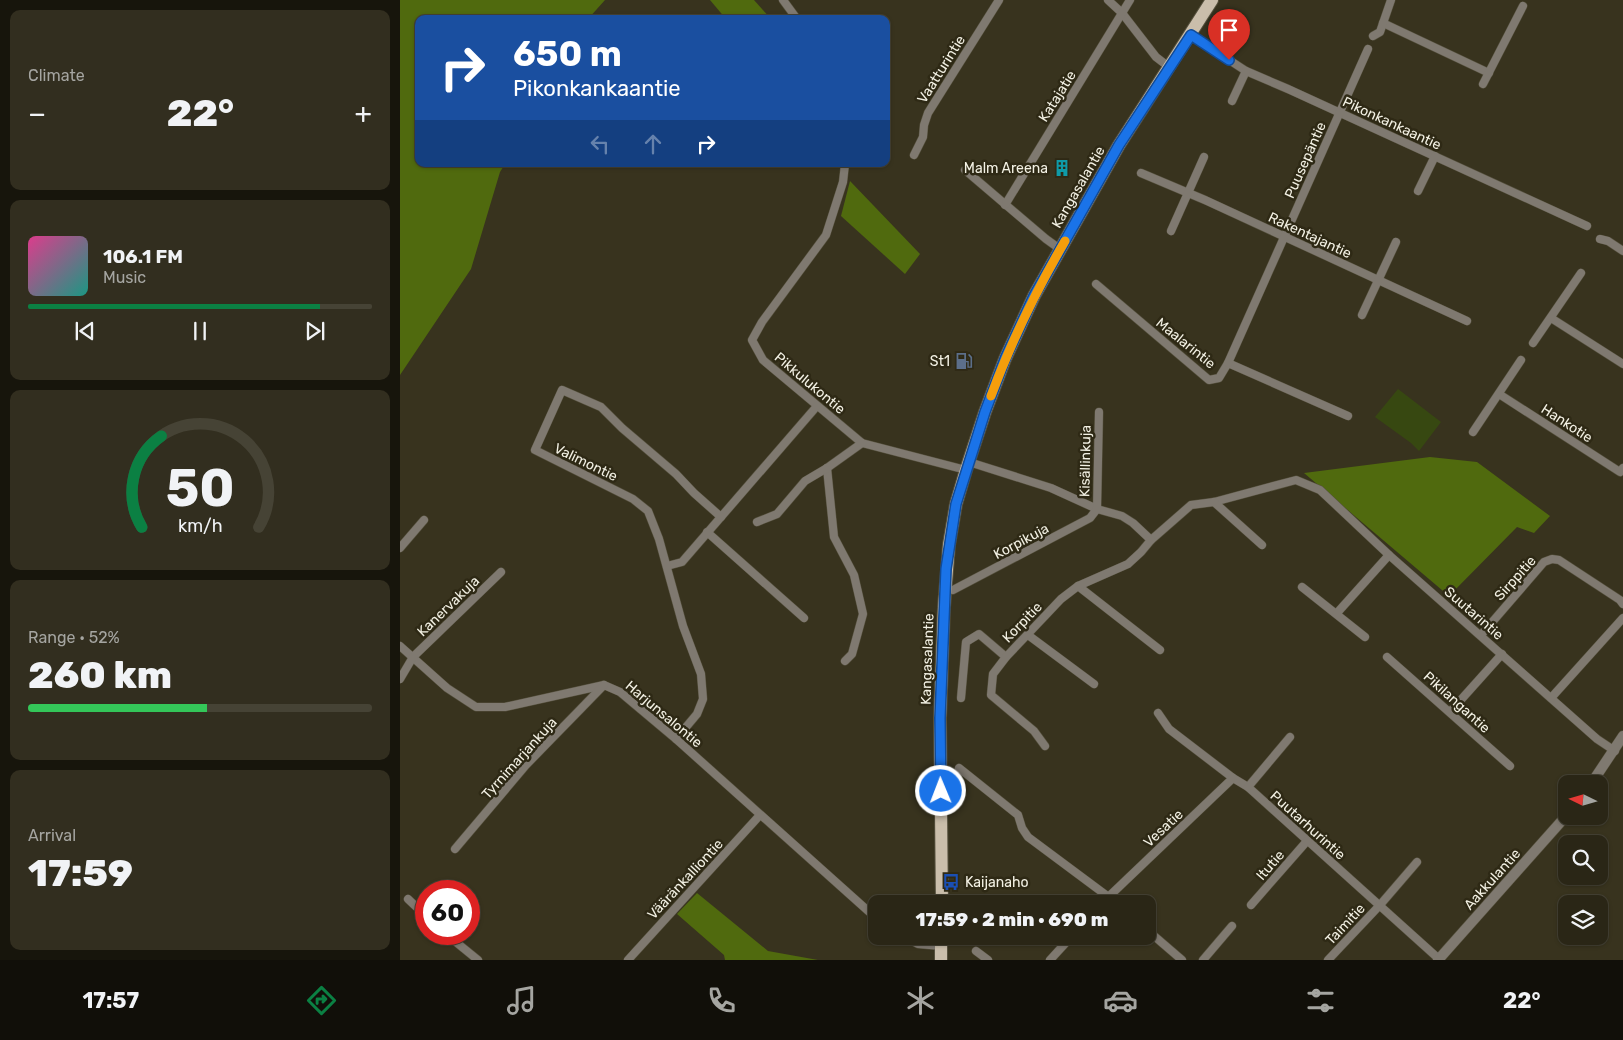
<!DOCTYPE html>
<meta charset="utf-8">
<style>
:root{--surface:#2a2616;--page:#322e1f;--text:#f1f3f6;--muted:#a5a5a1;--line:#464335;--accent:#0b8043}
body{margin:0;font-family:Rubik,sans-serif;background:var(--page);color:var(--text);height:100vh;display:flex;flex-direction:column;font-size:19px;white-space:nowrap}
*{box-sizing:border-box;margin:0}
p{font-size:16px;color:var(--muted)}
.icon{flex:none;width:28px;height:28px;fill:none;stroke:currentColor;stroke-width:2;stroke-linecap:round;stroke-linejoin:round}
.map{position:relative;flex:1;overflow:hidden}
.side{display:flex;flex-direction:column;gap:10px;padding:10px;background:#17150c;width:400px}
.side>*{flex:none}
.top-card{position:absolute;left:15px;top:15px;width:475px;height:152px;border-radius:10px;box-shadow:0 1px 4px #0004,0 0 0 1px var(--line);background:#1a4fa0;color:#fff;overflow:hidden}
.needle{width:32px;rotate:275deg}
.controls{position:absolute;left:1158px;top:775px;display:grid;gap:10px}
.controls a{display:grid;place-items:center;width:50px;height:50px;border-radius:10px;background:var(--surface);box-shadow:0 1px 4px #0004,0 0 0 1px var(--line);font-size:25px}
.speed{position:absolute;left:15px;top:880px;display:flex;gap:10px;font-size:25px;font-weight:700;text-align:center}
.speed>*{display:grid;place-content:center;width:65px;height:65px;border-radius:50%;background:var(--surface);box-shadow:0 1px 4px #0004,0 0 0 1px var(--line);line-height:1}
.speed .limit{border:8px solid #d22;background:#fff;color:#111}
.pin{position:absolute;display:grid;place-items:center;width:42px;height:42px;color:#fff;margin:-51px -21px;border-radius:50% 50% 50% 0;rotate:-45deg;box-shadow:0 0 5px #0007}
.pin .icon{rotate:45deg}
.me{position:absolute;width:55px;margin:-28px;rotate:359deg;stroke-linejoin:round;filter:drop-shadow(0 0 4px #0008)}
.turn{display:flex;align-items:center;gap:18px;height:105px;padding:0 15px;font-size:22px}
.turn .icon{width:65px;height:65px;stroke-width:2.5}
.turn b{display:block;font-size:35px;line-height:42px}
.lanes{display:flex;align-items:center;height:48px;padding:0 15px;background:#0003;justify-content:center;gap:25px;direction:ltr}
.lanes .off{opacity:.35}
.big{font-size:38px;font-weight:800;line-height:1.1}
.side .widget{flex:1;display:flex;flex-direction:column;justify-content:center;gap:8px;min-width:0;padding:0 18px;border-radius:10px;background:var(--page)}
.side .dial{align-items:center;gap:0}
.dial svg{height:130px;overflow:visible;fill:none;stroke:var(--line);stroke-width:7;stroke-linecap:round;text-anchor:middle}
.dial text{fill:var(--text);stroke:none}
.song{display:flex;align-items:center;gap:15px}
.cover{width:60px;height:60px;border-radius:8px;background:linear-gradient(135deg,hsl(330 70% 55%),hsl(170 70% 35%))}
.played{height:5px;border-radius:2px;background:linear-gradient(90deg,var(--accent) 85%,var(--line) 85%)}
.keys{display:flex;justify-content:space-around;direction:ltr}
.heat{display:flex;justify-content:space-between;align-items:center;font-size:28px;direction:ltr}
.charge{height:8px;border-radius:4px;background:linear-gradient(90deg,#34c759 52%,var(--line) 0)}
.trip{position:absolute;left:468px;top:895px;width:288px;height:50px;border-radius:10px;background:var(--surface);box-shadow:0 1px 4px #0004,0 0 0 1px var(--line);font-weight:800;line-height:50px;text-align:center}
.dock{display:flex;height:80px;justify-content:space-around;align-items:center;background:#110f09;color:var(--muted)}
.dock .icon{width:35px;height:35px}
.dock .active{color:var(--accent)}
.dock b{font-size:22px;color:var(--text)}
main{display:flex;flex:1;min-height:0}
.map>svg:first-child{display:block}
.green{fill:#374811}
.forest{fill:#506a0e}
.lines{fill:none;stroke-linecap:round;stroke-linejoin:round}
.minor-casing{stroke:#56513e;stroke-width:9}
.tertiary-casing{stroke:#56513e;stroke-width:11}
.primary-casing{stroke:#56513e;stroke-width:14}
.minor{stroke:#7f7970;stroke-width:8}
.tertiary{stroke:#7f7970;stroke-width:10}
.primary{stroke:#cabeab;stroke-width:12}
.route-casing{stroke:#114b97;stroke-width:12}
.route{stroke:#1a73e8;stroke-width:9}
.slow{stroke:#f59e0b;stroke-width:9}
.labels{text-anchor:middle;stroke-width:5;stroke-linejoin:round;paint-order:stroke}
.street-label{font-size:14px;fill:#f3f1e4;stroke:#2e2915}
.poi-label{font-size:14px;fill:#f3f1e4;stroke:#2e2915;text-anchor:end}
</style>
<main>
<section class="side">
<div class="widget"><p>Climate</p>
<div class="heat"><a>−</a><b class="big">22°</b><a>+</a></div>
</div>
<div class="widget">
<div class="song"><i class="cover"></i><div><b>106.1 FM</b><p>Music</p></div></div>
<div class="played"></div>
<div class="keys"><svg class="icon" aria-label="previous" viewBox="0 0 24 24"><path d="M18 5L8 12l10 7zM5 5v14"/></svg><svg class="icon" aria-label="pause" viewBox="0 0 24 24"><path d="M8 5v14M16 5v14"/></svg><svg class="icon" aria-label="next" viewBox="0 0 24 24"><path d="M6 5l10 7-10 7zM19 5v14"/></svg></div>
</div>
<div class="widget dial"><svg viewBox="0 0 100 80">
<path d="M14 69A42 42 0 1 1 86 69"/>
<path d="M14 69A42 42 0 0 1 26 13" stroke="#0b8043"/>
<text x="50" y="56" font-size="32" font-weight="700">50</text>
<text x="50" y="72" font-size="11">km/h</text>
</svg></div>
<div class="widget"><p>Range · 52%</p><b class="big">260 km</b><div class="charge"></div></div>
<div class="widget"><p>Arrival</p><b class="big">17:59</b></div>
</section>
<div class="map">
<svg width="1223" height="960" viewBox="0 0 1223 960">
<rect width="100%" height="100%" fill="#38331e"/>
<path class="green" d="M998 389 1041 422 1019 451 1011 443 975 417Z"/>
<g class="forest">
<path d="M0 0H205L188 19H19V164H105L100 172 71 269 0 375Z"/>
<path d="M310 0H354L371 19H326Z"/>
<path d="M450 181 520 254 505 274 441 216Z"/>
<path d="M1030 457 1077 462 1150 516 1134 533 1117 527 1049 596 904 473Z"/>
<path d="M297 893 368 951 418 960H325L324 955 277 914Z"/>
</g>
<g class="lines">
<g class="minor-casing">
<g id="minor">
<path d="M383 0 397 19"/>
<path d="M708 0 722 13 756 57 769 67"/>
<path d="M983 23 1089 73"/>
<path d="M791 35 846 71 888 89 1187 226"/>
<path d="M973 36 980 32 991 0"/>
<path d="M1083 84 1123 6"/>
<path d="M832 101 846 71"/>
<path d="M514 155 523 137 524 125 528 113 599 0"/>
<path d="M445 164 443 182 426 235 362 322 352 340 363 360 462 443 566 470"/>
<path d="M565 170 646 239 660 249"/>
<path d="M741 173 805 200 1067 321"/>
<path d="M1018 191 1035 156"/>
<path d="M605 205 730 0"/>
<path d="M771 231 804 157"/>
<path d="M1200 239 1208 241 1223 251"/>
<path d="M696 284 809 380 819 378 828 363 948 416"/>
<path d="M962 315 996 242"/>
<path d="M1151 318 1223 364"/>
<path d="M1133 343 1181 273"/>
<path d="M828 363 968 49"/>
<path d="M1099 394 1220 472 1223 468"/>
<path d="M1073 432 1121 360"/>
<path d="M569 462 651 488 697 509 722 516 733 523 751 540 791 505 814 502 896 480 920 490 989 555 1197 739 1215 751"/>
<path d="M427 468 434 537 454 575 463 614 452 654 445 661"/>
<path d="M814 502 862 545"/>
<path d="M357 522 377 514 405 481 427 468 462 443"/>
<path d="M307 532 404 618"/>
<path d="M0 548 24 520"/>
<path d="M267 566 282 562 417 406"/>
<path d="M678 586 760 650"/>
<path d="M902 587 965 637"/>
<path d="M553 590 690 518 697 509 699 412"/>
<path d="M937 613 989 555"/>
<path d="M628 635 694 684"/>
<path d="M1081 635 1144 562 1152 559 1159 560 1220 600 1223 604"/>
<path d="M0 646 47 688 76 707H105L204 685 220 692 276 739 476 918"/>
<path d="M987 657 1110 766"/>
<path d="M0 679 13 657 101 572"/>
<path d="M561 698 566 642 579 634 606 657"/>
<path d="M1151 698 1223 618"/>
<path d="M1050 712 1102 654"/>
<path d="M758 713 769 729 833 778 848 787 1039 959"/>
<path d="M276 739 297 714 303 699 301 674 283 626 259 539 248 511 233 499 135 450 162 390 201 407 222 428 276 474 294 493 321 517"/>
<path d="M645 746 634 731 591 695 593 674 606 657 661 599 678 586 728 564 741 552 751 540"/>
<path d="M559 768 618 815 622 828 628 837 718 904"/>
<path d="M848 787 890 737"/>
<path d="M55 849 126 765 204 685"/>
<path d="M8 899 26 916"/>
<path d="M701 904 833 778"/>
<path d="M851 905 907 841"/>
<path d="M746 929 782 960"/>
<path d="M46 934 78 960"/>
<path d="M503 936 518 944 541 946"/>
<path d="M576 951 588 960"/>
<path d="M228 960 360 815"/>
<path d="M650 960 672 936"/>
<path d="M803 960 832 926"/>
<path d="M928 960 980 905 1017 862"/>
</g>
</g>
<g class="tertiary-casing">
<g id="tertiary">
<path d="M1191 784 1223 736"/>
<path d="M1038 960 1166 816"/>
</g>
</g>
<g class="primary-casing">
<g id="primary">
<path d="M542 904 540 718 544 607 549 545 556 504 566 470 585 412 605 359 634 296 719 145 812 0"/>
<path d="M541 960V936"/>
</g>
</g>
<use href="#minor" class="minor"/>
<use href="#tertiary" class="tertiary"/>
<use href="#primary" class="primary"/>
</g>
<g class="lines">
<g class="route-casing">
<path id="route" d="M541 791 540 718 546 569 556 504 585 412 605 359 634 296 719 145 791 35 829 60"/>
</g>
<use href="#route" class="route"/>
<path class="slow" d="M591 396C611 342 636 291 665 241"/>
</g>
<defs>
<g id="building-bare" transform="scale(1.35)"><path d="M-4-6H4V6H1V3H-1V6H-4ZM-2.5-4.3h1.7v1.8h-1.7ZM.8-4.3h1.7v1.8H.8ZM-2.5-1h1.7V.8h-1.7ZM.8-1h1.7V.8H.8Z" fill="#0f9aa8" stroke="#2e2915" stroke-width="2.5" paint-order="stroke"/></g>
<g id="fuel-bare" transform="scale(1.35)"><path d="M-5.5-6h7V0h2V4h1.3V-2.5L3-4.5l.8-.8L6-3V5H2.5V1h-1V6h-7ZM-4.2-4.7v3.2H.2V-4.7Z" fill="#5c6f8a" stroke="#2e2915" stroke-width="2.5" paint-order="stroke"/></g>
<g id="bus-bare" transform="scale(1.35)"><path d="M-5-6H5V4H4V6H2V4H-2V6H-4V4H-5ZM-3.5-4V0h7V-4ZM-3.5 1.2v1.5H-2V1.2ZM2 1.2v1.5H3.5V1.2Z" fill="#1a4fb4" stroke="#2e2915" stroke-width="2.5" paint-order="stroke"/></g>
</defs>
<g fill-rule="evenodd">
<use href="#building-bare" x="662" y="168"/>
<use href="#fuel-bare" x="564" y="361"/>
<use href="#bus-bare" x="551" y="882"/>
</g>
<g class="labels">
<g class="street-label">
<text transform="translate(541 69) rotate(-58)" y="5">Vaatturintie</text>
<text transform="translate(657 96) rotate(-58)" y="5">Katajatie</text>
<text transform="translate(992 123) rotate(25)" y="5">Pikonkankaantie</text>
<text transform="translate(905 160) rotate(-66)" y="5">Puusepäntie</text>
<text transform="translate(678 187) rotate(-60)" y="5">Kangasalantie</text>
<text transform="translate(910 235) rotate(25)" y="5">Rakentajantie</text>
<text transform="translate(786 343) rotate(39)" y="5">Maalarintie</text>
<text transform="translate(410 383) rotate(40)" y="5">Pikkulukontie</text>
<text transform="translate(1167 423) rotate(33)" y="5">Hankotie</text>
<text transform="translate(685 461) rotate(-89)" y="5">Kisällinkuja</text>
<text transform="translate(186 462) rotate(26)" y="5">Valimontie</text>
<text transform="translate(621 541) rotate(-28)" y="5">Korpikuja</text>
<text transform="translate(1115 578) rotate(-48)" y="5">Sirppitie</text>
<text transform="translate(48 606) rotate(-44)" y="5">Kanervakuja</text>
<text transform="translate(1074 613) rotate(41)" y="5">Suutarintie</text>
<text transform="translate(622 622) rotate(-46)" y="5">Korpitie</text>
<text transform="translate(527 659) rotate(-88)" y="5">Kangasalantie</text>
<text transform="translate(1057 702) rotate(42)" y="5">Pikilangantie</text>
<text transform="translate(264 714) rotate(40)" y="5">Harjunsalontie</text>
<text transform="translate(119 758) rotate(-48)" y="5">Tyrnimarjankuja</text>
<text transform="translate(908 825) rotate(42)" y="5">Puutarhurintie</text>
<text transform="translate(763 828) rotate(-43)" y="5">Vesatie</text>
<text transform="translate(870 865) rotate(-49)" y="5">Itutie</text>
<text transform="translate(285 879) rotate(-47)" y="5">Vääränkalliontie</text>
<text transform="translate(1092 879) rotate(-48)" y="5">Aakkulantie</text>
<text transform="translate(945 924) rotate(-47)" y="5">Taimitie</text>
</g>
<g class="poi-label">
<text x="648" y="173">Malm Areena</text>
<text x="550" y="366">St1</text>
<text x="565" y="887" text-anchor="start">Kaijanaho</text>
</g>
</g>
</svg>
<div class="controls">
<a><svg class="needle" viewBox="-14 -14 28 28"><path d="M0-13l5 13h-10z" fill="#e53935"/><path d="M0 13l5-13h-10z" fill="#a5a5a1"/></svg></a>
<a><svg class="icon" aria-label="search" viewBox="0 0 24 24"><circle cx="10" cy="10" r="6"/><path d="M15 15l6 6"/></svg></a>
<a><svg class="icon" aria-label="layers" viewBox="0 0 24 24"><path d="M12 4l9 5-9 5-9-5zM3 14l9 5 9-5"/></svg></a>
</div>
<div class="speed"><div class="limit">60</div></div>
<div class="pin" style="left:829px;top:60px;background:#d93025"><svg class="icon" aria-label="arrive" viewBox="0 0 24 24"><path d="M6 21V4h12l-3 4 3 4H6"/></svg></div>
<svg class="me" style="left:541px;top:791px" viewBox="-20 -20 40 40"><circle r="17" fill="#1a73e8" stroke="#fff" stroke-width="3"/><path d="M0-11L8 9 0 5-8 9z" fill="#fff"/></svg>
<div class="trip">17:59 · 2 min · 690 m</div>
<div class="top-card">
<div class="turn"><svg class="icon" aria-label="right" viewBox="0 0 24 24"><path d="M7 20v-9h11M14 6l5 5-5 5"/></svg><div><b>650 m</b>Pikonkankaantie</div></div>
<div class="lanes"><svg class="icon off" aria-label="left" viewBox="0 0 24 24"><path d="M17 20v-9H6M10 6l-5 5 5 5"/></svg><svg class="icon off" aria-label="ahead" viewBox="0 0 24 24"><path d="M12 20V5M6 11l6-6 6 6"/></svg><svg class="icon" aria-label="right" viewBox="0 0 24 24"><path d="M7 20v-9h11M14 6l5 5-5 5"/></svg></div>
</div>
</div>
</main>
<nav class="dock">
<b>17:57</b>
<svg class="icon active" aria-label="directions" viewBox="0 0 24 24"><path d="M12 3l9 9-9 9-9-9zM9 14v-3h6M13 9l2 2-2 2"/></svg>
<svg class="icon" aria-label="music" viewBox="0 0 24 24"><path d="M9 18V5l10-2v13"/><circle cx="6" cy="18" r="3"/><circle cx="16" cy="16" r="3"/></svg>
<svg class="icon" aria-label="phone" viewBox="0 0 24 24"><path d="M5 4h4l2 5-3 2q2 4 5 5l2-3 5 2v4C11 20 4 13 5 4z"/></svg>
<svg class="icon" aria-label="climate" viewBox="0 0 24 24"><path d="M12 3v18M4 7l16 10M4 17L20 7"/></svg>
<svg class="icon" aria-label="car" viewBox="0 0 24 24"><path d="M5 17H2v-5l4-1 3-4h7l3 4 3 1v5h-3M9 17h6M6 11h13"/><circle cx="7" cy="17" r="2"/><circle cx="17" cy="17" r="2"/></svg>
<svg class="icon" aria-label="filters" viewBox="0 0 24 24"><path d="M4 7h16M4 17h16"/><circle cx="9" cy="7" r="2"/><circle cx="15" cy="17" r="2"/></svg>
<b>22°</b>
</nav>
